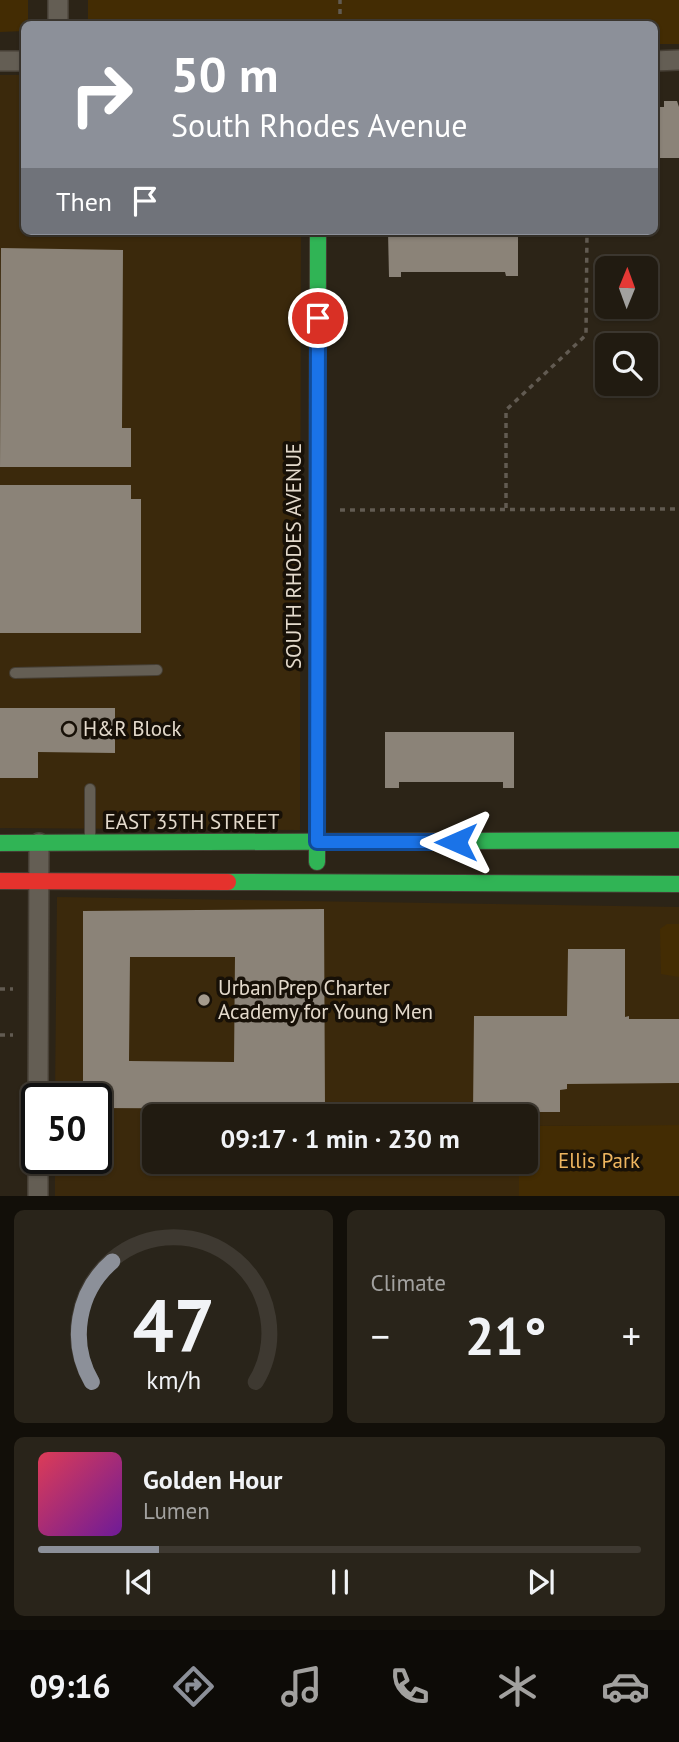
<!DOCTYPE html>
<meta charset="utf-8">
<style>
:root{--surface:#211b11;--page:#29241a;--text:#f1f3f6;--muted:#a2a19f;--line:#3e3931;--accent:#8c9099}
body{margin:0;font-family:"PT Sans",sans-serif;background:var(--page);color:var(--text);height:100vh;display:flex;flex-direction:column;font-size:26px;white-space:nowrap}
*{box-sizing:border-box;margin:0}
p{font-size:23px;color:var(--muted)}
.icon{flex:none;width:38px;height:38px;fill:none;stroke:currentColor;stroke-width:2;stroke-linecap:round;stroke-linejoin:round}
.map{position:relative;height:1196px;overflow:hidden}
.side{display:flex;flex-direction:column;gap:14px;padding:14px;background:#120f09;flex:1}
.side>*{flex:none}
.hud{position:absolute;left:21px;top:21px;width:637px;height:214px;border-radius:10px;box-shadow:0 2px 5px #0004,0 0 0 2px var(--line);background:#8c9099;color:#fff;overflow:hidden}
.needle{width:46px;rotate:1deg}
.tools{position:absolute;left:595px;top:256px;display:grid;gap:14px}
.tools a{display:grid;place-items:center;width:63px;height:63px;border-radius:10px;background:var(--surface);box-shadow:0 2px 5px #0004,0 0 0 2px var(--line);font-size:35px}
.speed{position:absolute;left:21px;top:1083px;display:flex;gap:14px;font-size:35px;font-weight:700;text-align:center}
.speed>*{display:grid;place-content:center;width:91px;height:91px;border-radius:50%;background:var(--surface);box-shadow:0 2px 5px #0004,0 0 0 2px var(--line);line-height:1}
.speed .limit{border:4px solid #111;border-radius:10px;background:#fff;color:#111}
.pin{position:absolute;display:grid;place-items:center;width:60px;height:60px;color:#fff;margin:-30px;border:4px solid #fff;border-radius:50%;box-shadow:0 2px 7px #0007}
.me{position:absolute;width:77px;margin:-38px;rotate:270deg;stroke-linejoin:round;filter:drop-shadow(0 0 5px #0008)}
.turn{display:flex;align-items:center;gap:24px;height:147px;padding:0 35px;font-size:32px}
.turn .icon{width:91px;height:91px;stroke-width:2.5}
.turn b{display:block;font-size:49px;line-height:60px}
.then{display:flex;align-items:center;height:66px;padding:0 35px;background:#0003;gap:14px;font-size:26px}
.big{font-size:52px;font-weight:600;line-height:1.1}
.side .tile{flex:1;display:flex;flex-direction:column;justify-content:center;gap:10px;min-width:0;padding:0 24px;border-radius:10px;background:var(--page)}
.side .dial{align-items:center;gap:0}
.dial svg{height:182px;overflow:visible;fill:none;stroke:var(--line);stroke-width:7;stroke-linecap:round;text-anchor:middle}
.dial text{fill:var(--text);stroke:none}
.song{display:flex;align-items:center;gap:21px}
.cover{width:84px;height:84px;border-radius:10px;background:linear-gradient(135deg,hsl(350 70% 55%),hsl(280 70% 35%))}
.played{height:7px;border-radius:4px;background:linear-gradient(90deg,var(--accent) 20%,var(--line) 20%)}
.keys{display:flex;justify-content:space-around;direction:ltr}
.heat{display:flex;justify-content:space-between;align-items:center;font-size:38px;direction:ltr}
.side .tiles{flex:1;display:grid;gap:14px;grid-template-columns:1fr 1fr}
.tile:last-child{grid-column:span 2}
.trip{position:absolute;left:142px;top:1104px;width:396px;height:70px;border-radius:10px;background:var(--surface);box-shadow:0 2px 5px #0004,0 0 0 2px var(--line);font-weight:600;line-height:70px;text-align:center}
.menu{display:flex;height:112px;justify-content:space-around;align-items:center;background:#0d0b07;color:var(--muted)}
.menu .icon{width:49px;height:49px}
.menu .active{color:var(--accent)}
.menu b{font-size:32px;color:var(--text)}
.map>svg:first-child{display:block}
.built{fill:#3b290c}
.green{fill:#432c03}
.building{fill:#8b8378;fill-rule:evenodd}
.lines{fill:none;stroke-linecap:round;stroke-linejoin:round}
.lane-casing{stroke:#463f35;stroke-width:12}
.street-casing{stroke:#463f35;stroke-width:22}
.fast-casing{stroke:#463f35;stroke-width:18}
.jam-casing{stroke:#463f35;stroke-width:18}
.path{stroke:#625b52;stroke-width:3.5;stroke-dasharray:5 5;stroke-linecap:butt}
.lane{stroke:#645e54;stroke-width:10}
.street{stroke:#645e54;stroke-width:19}
.fast{stroke:#30b455;stroke-width:16}
.jam{stroke:#e5322d;stroke-width:16}
.route-casing{stroke:#114b97;stroke-width:18}
.route{stroke:#1a73e8;stroke-width:12}
.poi-dot{fill:#a49a8d;stroke:#171007;stroke-width:2.5}
.labels{text-anchor:middle;stroke-width:7;stroke-linejoin:round;paint-order:stroke}
.street-label{font-size:21px;fill:#e4dacc;stroke:#171007}
.poi-label{font-size:21px;fill:#e4dacc;stroke:#171007;text-anchor:start}
.park-label{font-size:21px;fill:#eeb55f;stroke:#171007}
</style>
<div class="map">
<svg width="679" height="1196" viewBox="0 0 679 1196">
<rect width="100%" height="100%" fill="#2c2417"/>
<g class="built">
<path d="M0 75H24V231H301L300 830 0 828Z"/>
<path d="M57 897 679 907V1125L525 1126V1116H154V1162H519V1196H55V1159L96 1158V1099H55Z"/>
</g>
<g class="green">
<path d="M0 0H28V24H24V31L0 32Z"/>
<path d="M88 0H679V44H655L654 24H88Z"/>
<path d="M667 924H679V977L661 974 660 929Z"/>
<path d="M679 1125V1196H519V1162H525V1126Z"/>
</g>
<g class="building">
<path d="M664 101H677L679 107V158H654V107H664Z"/>
<path d="M388 231H518V276H506L505 272H401V277H389Z"/>
<path d="M1 248 123 250 122 428H131V467H0Z"/>
<path d="M0 485H131V499H141V633H0Z"/>
<path d="M0 708H115V753L38 752V778H0Z"/>
<path d="M385 732H514V788H503V782H399V788H385Z"/>
<path d="M324 909 325 1109 96 1108V1099H83V911ZM130 957H235L234 1062 129 1061Z"/>
<path d="M568 949H625V1017L629 1016V1019H679V1083L567 1084V1089L560 1090V1112H473L474 1016H567Z"/>
</g>
<g class="lines">
<g class="lane-casing">
<g id="lane">
<path d="M15 673 157 670"/>
<path d="M90 840V789"/>
</g>
</g>
<g class="street-casing">
<g id="street">
<path d="M58 0V24"/>
<path d="M0 61H24"/>
<path d="M654 61 679 60"/>
<path d="M38 1099 39 843"/>
<path d="M38 1196V1158"/>
</g>
</g>
<g class="fast-casing">
<g id="fast">
<path d="M0 843 679 840"/>
<path d="M317 862 318 231"/>
<path d="M228 882 679 884"/>
</g>
</g>
<g class="jam-casing">
<path id="jam" d="M0 881 228 882"/>
</g>
<g class="path">
<path d="M340 24V0"/>
<path d="M506 508V410L586 335 587 231"/>
<path d="M340 510 679 509"/>
<path d="M0 989H13"/>
<path d="M0 1035H13"/>
</g>
<use href="#lane" class="lane"/>
<use href="#street" class="street"/>
<use href="#fast" class="fast"/>
<use href="#jam" class="jam"/>
</g>
<g class="lines">
<g class="route-casing">
<path id="route" d="M318 318 317 842H456"/>
</g>
<use href="#route" class="route"/>
</g>
<g class="poi-dot">
<circle cx="69" cy="729" r="7"/>
<circle cx="204" cy="1000" r="7"/>
</g>
<g class="labels">
<g class="street-label">
<text transform="translate(294 556) rotate(-90)" y="7">SOUTH RHODES AVENUE</text>
<text x="192" y="829">EAST 35TH STREET</text>
</g>
<g class="poi-label">
<text x="83" y="736">H&amp;R Block</text>
<text x="218" y="995">Urban Prep Charter<tspan x="218" dy="24">Academy for Young Men</tspan></text>
</g>
<g class="park-label">
<text x="599" y="1168">Ellis Park</text>
</g>
</g>
</svg>
<div class="tools">
<a><svg class="needle" viewBox="-14 -14 28 28"><path d="M0-13l5 13h-10z" fill="#e53935"/><path d="M0 13l5-13h-10z" fill="#a2a19f"/></svg></a>
<a><svg class="icon" aria-label="search" viewBox="0 0 24 24"><circle cx="10" cy="10" r="6"/><path d="M15 15l6 6"/></svg></a>
</div>
<div class="speed"><div class="limit">50</div></div>
<div class="pin" style="left:318px;top:318px;background:#d93025"><svg class="icon" aria-label="arrive" viewBox="0 0 24 24"><path d="M6 21V4h12l-3 4 3 4H6"/></svg></div>
<svg class="me" style="left:456px;top:842px" viewBox="-20 -20 40 40"><path d="M0-17L14 15 0 8-14 15z" fill="#1a73e8" stroke="#fff" stroke-width="4"/></svg>
<div class="trip">09:17 · 1 min · 230 m</div>
<div class="hud">
<div class="turn"><svg class="icon" aria-label="right" viewBox="0 0 24 24"><path d="M7 20v-9h11M14 6l5 5-5 5"/></svg><div><b>50 m</b>South Rhodes Avenue</div></div>
<div class="then">Then<svg class="icon" aria-label="arrive" viewBox="0 0 24 24"><path d="M6 21V4h12l-3 4 3 4H6"/></svg></div>
</div>
</div>
<section class="side">
<div class="tiles">
<div class="tile dial"><svg viewBox="0 0 100 80">
<path d="M14 69A42 42 0 1 1 86 69"/>
<path d="M14 69A42 42 0 0 1 23 16" stroke="#8c9099"/>
<text x="50" y="56" font-size="32" font-weight="700">47</text>
<text x="50" y="72" font-size="11">km/h</text>
</svg></div>
<div class="tile"><p>Climate</p>
<div class="heat"><a>−</a><b class="big">21°</b><a>+</a></div>
</div>
<div class="tile">
<div class="song"><i class="cover"></i><div><b>Golden Hour</b><p>Lumen</p></div></div>
<div class="played"></div>
<div class="keys"><svg class="icon" aria-label="previous" viewBox="0 0 24 24"><path d="M18 5L8 12l10 7zM5 5v14"/></svg><svg class="icon" aria-label="pause" viewBox="0 0 24 24"><path d="M8 5v14M16 5v14"/></svg><svg class="icon" aria-label="next" viewBox="0 0 24 24"><path d="M6 5l10 7-10 7zM19 5v14"/></svg></div>
</div>
</div>
</section>
<nav class="menu">
<b>09:16</b>
<svg class="icon active" aria-label="directions" viewBox="0 0 24 24"><path d="M12 3l9 9-9 9-9-9zM9 14v-3h6M13 9l2 2-2 2"/></svg>
<svg class="icon" aria-label="music" viewBox="0 0 24 24"><path d="M9 18V5l10-2v13"/><circle cx="6" cy="18" r="3"/><circle cx="16" cy="16" r="3"/></svg>
<svg class="icon" aria-label="phone" viewBox="0 0 24 24"><path d="M5 4h4l2 5-3 2q2 4 5 5l2-3 5 2v4C11 20 4 13 5 4z"/></svg>
<svg class="icon" aria-label="climate" viewBox="0 0 24 24"><path d="M12 3v18M4 7l16 10M4 17L20 7"/></svg>
<svg class="icon" aria-label="car" viewBox="0 0 24 24"><path d="M5 17H2v-5l4-1 3-4h7l3 4 3 1v5h-3M9 17h6M6 11h13"/><circle cx="7" cy="17" r="2"/><circle cx="17" cy="17" r="2"/></svg>
</nav>
